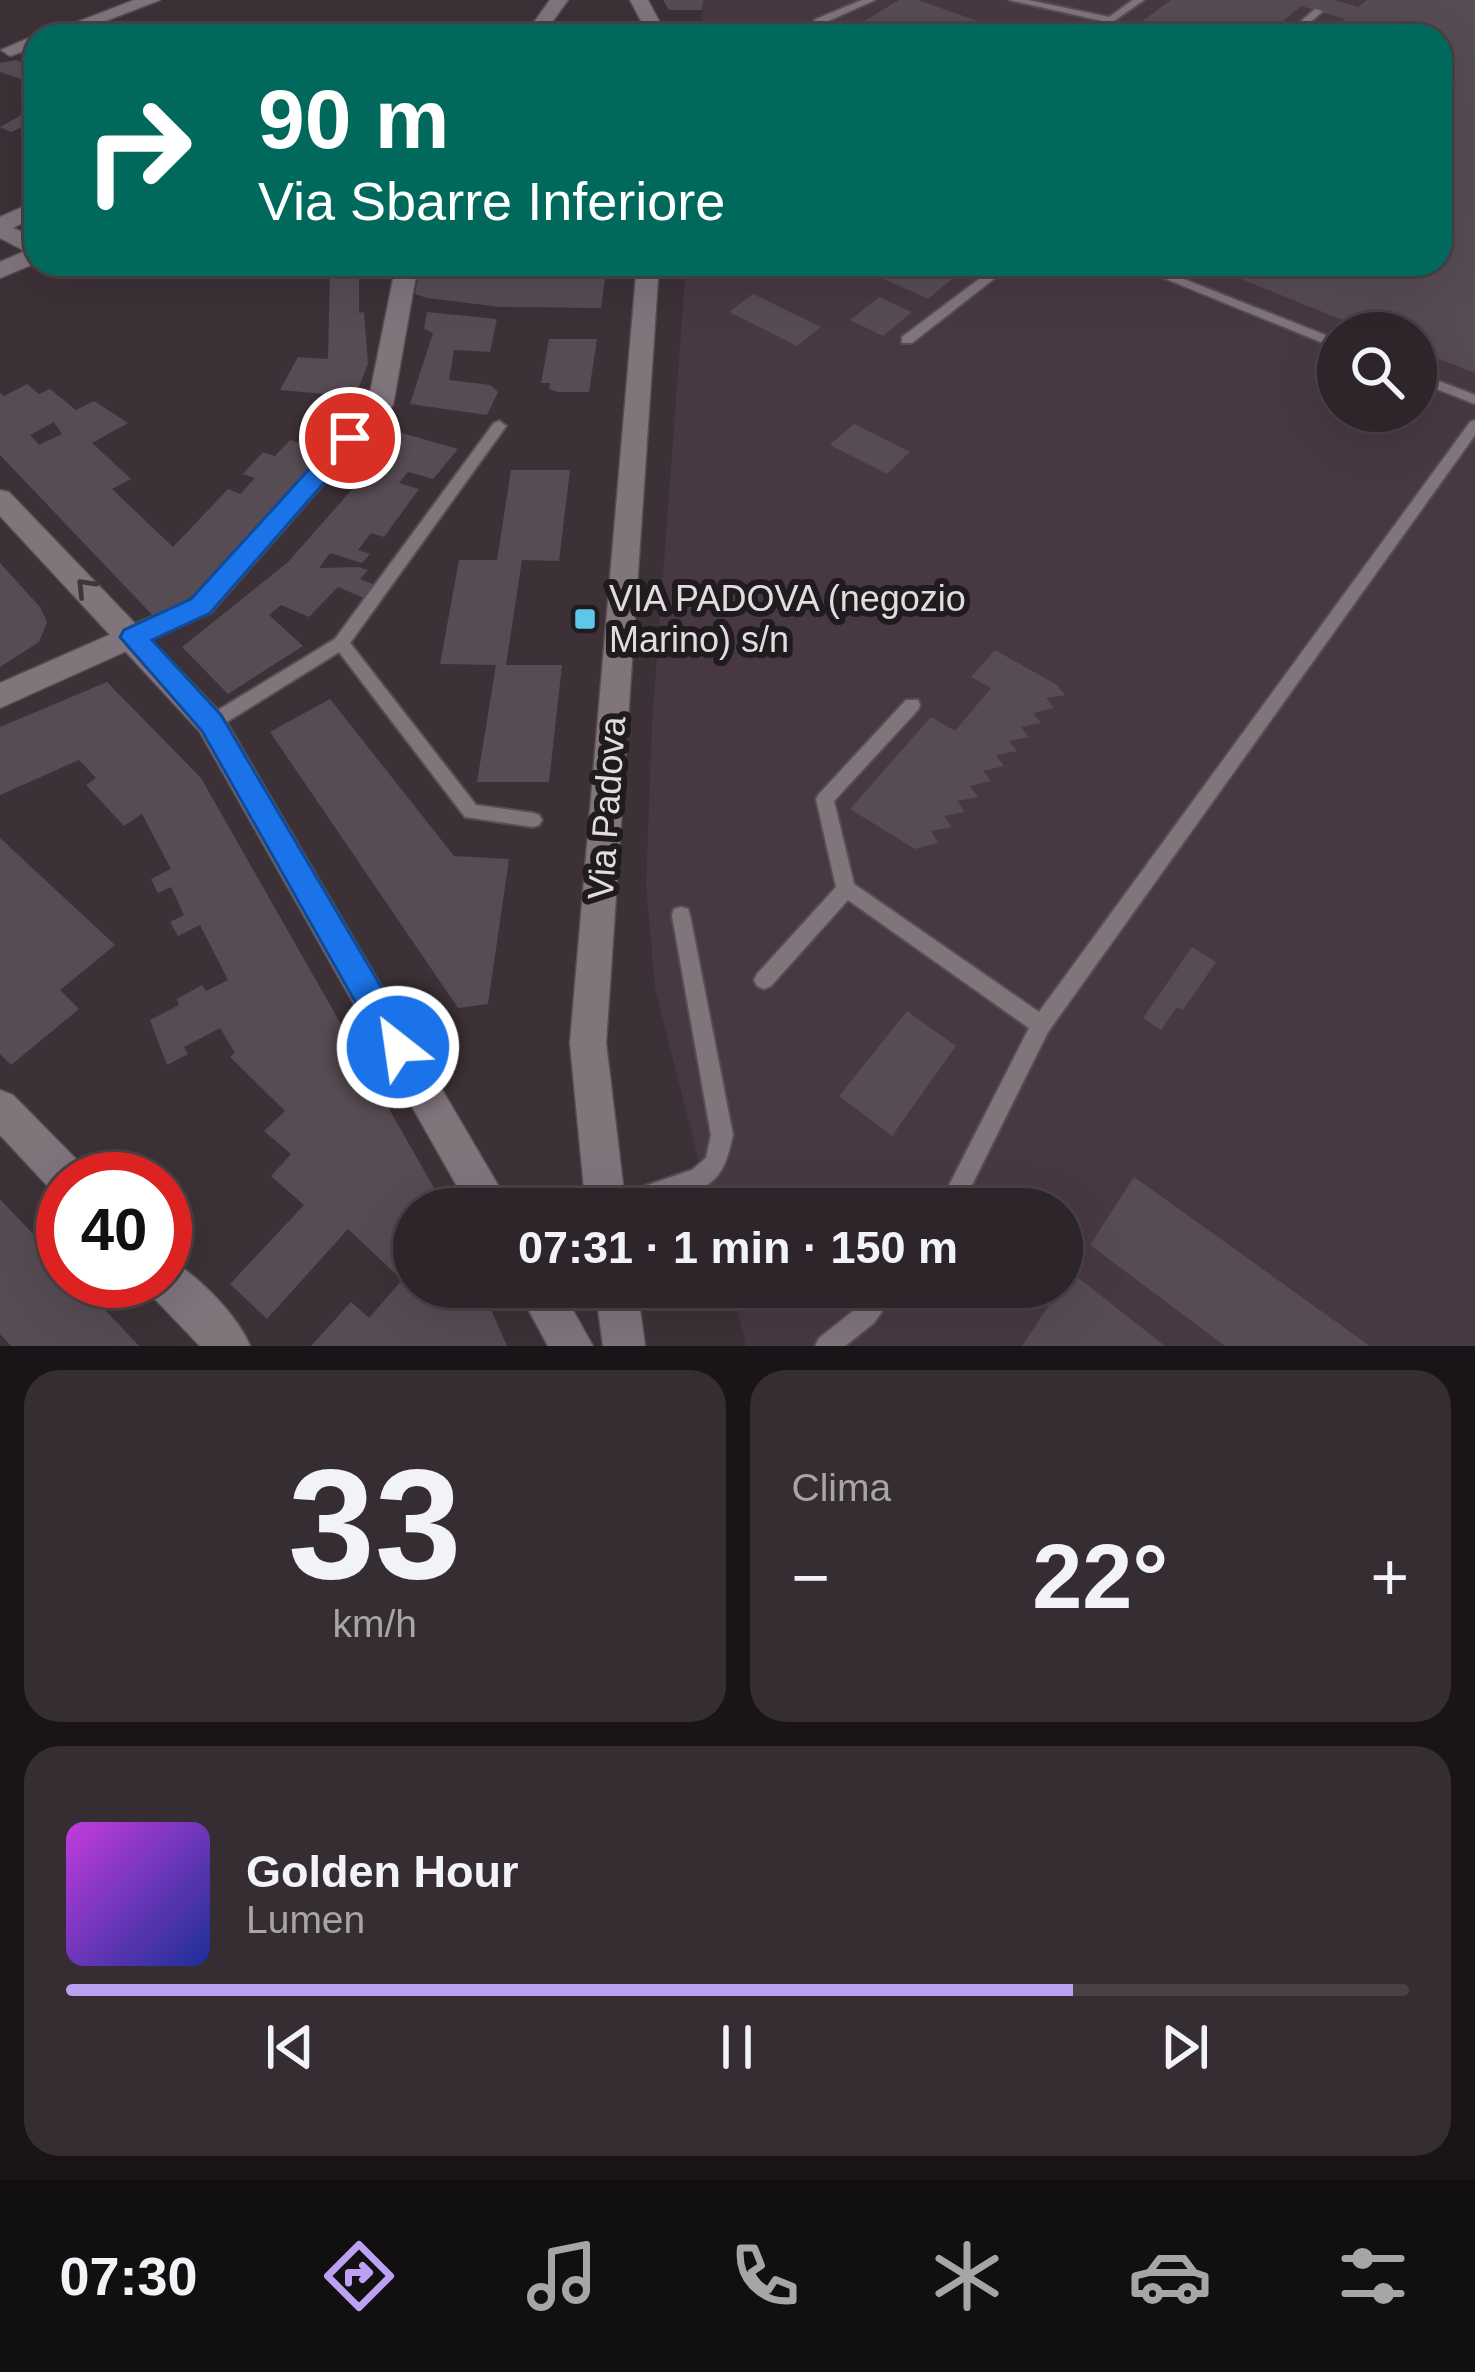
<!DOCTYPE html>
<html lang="it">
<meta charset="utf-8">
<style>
:root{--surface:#2d2529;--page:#352d31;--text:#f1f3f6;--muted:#a7a5a8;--line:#484246;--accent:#bca0f2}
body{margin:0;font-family:Arial,sans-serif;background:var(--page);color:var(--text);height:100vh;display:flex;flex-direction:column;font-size:45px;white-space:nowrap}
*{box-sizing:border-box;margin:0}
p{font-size:39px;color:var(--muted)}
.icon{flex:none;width:66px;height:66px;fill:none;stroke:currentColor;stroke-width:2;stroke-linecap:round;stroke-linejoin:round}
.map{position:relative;height:1346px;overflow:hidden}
.panel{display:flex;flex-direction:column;gap:24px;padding:24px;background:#191417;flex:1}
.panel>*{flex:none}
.top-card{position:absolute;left:24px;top:24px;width:1428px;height:252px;border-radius:36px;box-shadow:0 12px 48px #0002,0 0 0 3px var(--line);background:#00695c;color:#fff;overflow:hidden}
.buttons{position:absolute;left:1317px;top:312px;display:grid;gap:24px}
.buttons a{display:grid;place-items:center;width:120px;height:120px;border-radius:50%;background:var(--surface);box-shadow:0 12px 48px #0002,0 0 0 3px var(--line);font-size:60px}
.speed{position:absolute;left:36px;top:1152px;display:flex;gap:24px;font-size:60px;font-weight:700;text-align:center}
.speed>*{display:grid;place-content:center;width:156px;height:156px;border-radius:50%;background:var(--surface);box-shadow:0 12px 48px #0002,0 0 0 3px var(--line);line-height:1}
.speed .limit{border:18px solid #d22;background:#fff;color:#111}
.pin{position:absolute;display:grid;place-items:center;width:102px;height:102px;color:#fff;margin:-51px;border:6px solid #fff;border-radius:50%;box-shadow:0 3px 12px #0007}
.me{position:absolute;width:132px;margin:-66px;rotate:330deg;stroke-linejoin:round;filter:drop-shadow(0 0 9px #0008)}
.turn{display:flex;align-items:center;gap:42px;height:252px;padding:0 36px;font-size:54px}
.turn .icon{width:156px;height:156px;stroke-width:2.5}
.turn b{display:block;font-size:84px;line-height:102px}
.big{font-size:90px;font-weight:700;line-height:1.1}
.panel .widget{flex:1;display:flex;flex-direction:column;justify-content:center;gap:18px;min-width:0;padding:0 42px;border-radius:36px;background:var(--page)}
.panel .dial{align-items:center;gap:0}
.dial b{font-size:156px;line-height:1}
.song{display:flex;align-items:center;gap:36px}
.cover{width:144px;height:144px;border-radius:18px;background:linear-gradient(135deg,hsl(290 70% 55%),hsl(230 70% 35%))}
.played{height:12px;border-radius:6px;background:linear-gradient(90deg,var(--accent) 75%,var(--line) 75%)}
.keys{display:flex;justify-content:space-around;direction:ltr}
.heat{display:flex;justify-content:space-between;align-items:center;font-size:66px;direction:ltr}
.panel .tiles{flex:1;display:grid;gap:24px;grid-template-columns:1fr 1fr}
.widget:last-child{grid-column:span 2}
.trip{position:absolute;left:393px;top:1188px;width:690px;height:120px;border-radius:60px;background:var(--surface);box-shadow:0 12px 48px #0002,0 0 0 3px var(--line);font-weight:700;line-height:120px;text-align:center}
.tab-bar{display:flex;height:192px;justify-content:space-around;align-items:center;background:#120f10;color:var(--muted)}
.tab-bar .icon{width:84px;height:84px}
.tab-bar .selected{color:var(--accent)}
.tab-bar b{font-size:54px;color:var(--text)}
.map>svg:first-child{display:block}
.built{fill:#483842;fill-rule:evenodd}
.building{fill:#574c53;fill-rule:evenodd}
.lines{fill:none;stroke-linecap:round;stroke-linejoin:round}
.service-casing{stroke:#584f55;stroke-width:4}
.minor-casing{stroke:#584f55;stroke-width:3}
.tertiary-casing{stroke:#584f55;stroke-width:3}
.service{fill:#81757c;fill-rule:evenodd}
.minor{fill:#81757c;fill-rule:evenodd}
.tertiary{fill:#81757c;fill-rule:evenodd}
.oneway{stroke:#3d363a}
.route{fill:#1a73e8;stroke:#114b97;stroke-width:3}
.poi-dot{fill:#5cc7e7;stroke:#201b1e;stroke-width:4.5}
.labels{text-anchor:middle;stroke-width:12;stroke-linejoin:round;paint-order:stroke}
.poi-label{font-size:36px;fill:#e2dbdf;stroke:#201b1e;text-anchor:start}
.street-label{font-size:36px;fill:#e2dbdf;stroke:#201b1e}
</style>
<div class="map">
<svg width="1475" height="1346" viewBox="0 0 1475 1346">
<rect width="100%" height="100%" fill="#3c3137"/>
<path class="built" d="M703 0H1475V1346H746L731 1287H1062V1209H711L655 988 646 885 652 725 686 264H1440V36H702ZM1338 333H1416V411H1338Z"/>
<g class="building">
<path d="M663 0H703L702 10H669Z"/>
<path d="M899 0H918L1020 36H840Z"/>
<path d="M1171 0H1334L1358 7 1367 0H1475V373L1416 350V333H1375L1204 264H1440V36H1325L1345 19 1301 6 1265 36H1166L1136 26Z"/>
<path d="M16 60 36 68V84L0 72V63Z"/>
<path d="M29 111 36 121 11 132 0 127Z"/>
<path d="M359 264V313L364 312 368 364 354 399 345 405 321 402 326 394 280 390 298 357 328 359 330 267Z"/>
<path d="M420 264H462V271H479L477 279H605L601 308 500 307 427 298 415 294Z"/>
<path d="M851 264H963L968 266 928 299Z"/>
<path d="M753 294 821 327 797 346 729 312Z"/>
<path d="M879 297 912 312 883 336 850 320Z"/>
<path d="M427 312 497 319 490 352 454 350 449 380 490 385 498 392 487 415 410 404 433 333 424 329Z"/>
<path d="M549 339H597L589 392H558L549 389 550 383H541Z"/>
<path d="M27 384 39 394 50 389 76 410 94 401 128 423 92 443 131 479 112 489 173 547 228 489 240 494 255 478 243 474 263 452 275 456 290 440 327 451 202 589 157 620 0 455V393L4 396ZM54 422 62 434 39 445 30 435Z"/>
<path d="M854 424 910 452 887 474 830 445Z"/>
<path d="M402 433 458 449 433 479 408 472 399 483 419 489 384 537 371 533 358 550 370 554 362 563 330 553 319 568 358 567 368 570 360 579 378 586 366 599 338 587 309 617 281 605 269 615 303 646 228 694 182 647 288 562Z"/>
<path d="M511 470H570L559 561 522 560 506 665H562L549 782H477L496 665 440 664 459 560H497Z"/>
<path d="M0 563 40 607 47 622 39 642 0 667Z"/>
<path d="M995 650 1057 685 1065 695 1046 698 1054 708 1033 713 1041 723 1021 727 1029 737 1009 741 1017 751 996 755 1004 766 983 771 991 781 970 786 978 797 957 801 965 812 944 816 952 827 931 831 938 843 915 849 850 809 931 717 955 731 991 688 971 677Z"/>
<path d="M107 682 201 778 446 1209H414V1287H481L507 1346H311L351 1302 369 1318 402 1280 348 1229 267 1319 230 1284 304 1205 271 1176 291 1154 264 1131 285 1111 230 1057 235 1053 220 1028 184 1047 188 1054 167 1065 150 1020 179 1005 177 999 202 985 206 991 228 980 200 925 178 936 170 922 184 915 171 887 158 893 151 879 171 869 142 814 124 826 86 785 96 778 79 760 0 795V727Z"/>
<path d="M330 699 454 856 509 859 488 1004 458 1008 270 732Z"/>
<path d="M0 838 115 945 60 990 79 1009 11 1065 0 1054Z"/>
<path d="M1192 947 1216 962 1183 1010 1177 1007 1161 1030 1143 1018Z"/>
<path d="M907 1011 956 1046 892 1136 839 1096Z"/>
<path d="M1134 1177 1370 1346H1225L1090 1245Z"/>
<path d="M0 1199 63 1266V1281H78L139 1346H11L0 1334Z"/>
<path d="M1071 1272 1165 1346H1022Z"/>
</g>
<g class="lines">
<g class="service-casing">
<g id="service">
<path d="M862 0H875L824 23 810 36H799L816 19Z"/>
<path d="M1009 0H1028L1109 17 1133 0H1144L1111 23Z"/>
<path d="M1315 9 1323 11 1295 36H1284Z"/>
<path d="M999 264H1013L912 343H902V337Z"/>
<path d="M1129 264H1146L1338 340V349Z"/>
<path d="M1416 372 1475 395V404L1416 381Z"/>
<path d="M1475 420V435L1048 1032 960 1209H937L1029 1028 848 900 771 986 764 989 757 986 754 980 757 974 836 887 816 799 819 794 906 700H918L920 705 918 710 834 801 854 884 1039 1012 1470 422Z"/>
<path d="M499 421 506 426 504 429 350 643 476 805 533 813 539 815 542 820 539 825 533 827 465 817 339 652 217 728H205L202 723 205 718 335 639 494 423Z"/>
<path d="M681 907 688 909 690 915 733 1135C727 1160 723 1178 699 1190L642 1209H598L601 1201 692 1170 706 1158 711 1135 672 915 674 909Z"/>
<path d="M874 1287H899L874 1323 845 1346H815L819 1338 858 1307Z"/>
</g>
</g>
<g class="minor-casing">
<g id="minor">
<path d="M134 0H160L67 36H41Z"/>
<path d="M550 0H568L542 36H524Z"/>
<path d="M36 35V47L10 56 1 50Z"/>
<path d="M36 201V216L13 228 36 238V263L0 278V262L25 251 0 238V217Z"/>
<path d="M48 264H102C90 275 60 275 48 264Z"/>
<path d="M396 264H418L393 405 211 613 0 708V683L191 599 368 403Z"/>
<path d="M0 1090 13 1095 82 1165 88 1179H63V1197L54 1193 0 1135Z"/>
<path d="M165 1258C195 1271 238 1316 250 1346H200L150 1294 145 1281H165Z"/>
</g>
</g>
<g class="tertiary-casing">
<g id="tertiary">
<path d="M630 0H648L667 36H649Z"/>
<path d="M637 264H659L606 1043 626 1209H586L570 1043Z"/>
<path d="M0 490 9 492 222 714 512 1209H470L200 732 0 516Z"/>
<path d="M516 1287H560L593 1346H548Z"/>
<path d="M595 1287H637L645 1346H603Z"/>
</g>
</g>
<use href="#service" class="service"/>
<use href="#minor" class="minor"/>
<use href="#tertiary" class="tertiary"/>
</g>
<defs><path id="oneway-chevron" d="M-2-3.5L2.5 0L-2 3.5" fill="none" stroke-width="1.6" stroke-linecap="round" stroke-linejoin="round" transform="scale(3)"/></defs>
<use class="oneway" href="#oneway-chevron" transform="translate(85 587) rotate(-134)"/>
<path class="route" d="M350 431 362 438 358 444 210 613 152 640 221 715 410 1036 415 1047 410 1058 398 1063 387 1058 202 731 120 637 124 630 191 599 342 433Z"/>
<rect class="poi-dot" x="573" y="607" width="24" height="24" rx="6"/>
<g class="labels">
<g class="poi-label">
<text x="609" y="611">VIA PADOVA (negozio<tspan x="609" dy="41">Marino) s/n</tspan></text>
</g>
<g class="street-label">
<text transform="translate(606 808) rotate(-86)" y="13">Via Padova</text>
</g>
</g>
</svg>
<div class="buttons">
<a><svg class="icon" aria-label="search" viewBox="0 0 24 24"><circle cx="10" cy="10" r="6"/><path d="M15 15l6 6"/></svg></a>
</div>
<div class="speed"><div class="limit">40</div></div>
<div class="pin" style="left:350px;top:438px;background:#d93025"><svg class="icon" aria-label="arrive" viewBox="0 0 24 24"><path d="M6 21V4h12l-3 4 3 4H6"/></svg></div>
<svg class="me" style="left:398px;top:1047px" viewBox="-20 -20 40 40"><circle r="17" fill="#1a73e8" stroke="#fff" stroke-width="3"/><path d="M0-11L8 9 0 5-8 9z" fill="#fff"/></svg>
<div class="trip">07:31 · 1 min · 150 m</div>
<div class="top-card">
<div class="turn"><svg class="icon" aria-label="right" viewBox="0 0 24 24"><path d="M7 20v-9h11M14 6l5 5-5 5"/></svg><div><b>90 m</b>Via Sbarre Inferiore</div></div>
</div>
</div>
<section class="panel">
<div class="tiles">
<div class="widget dial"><b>33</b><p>km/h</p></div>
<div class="widget"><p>Clima</p>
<div class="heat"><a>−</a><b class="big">22°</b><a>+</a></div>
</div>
<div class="widget">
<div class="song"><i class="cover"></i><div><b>Golden Hour</b><p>Lumen</p></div></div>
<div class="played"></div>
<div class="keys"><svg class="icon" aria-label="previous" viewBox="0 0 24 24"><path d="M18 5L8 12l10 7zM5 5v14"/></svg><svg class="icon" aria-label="pause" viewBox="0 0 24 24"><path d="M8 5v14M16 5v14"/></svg><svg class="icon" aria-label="next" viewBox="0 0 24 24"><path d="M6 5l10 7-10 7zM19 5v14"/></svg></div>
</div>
</div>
</section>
<nav class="tab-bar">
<b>07:30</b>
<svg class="icon selected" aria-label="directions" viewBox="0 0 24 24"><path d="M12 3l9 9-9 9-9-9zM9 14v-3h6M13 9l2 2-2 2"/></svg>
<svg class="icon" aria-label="music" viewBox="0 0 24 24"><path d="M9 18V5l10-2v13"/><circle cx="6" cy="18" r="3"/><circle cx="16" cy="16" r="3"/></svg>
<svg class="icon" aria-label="phone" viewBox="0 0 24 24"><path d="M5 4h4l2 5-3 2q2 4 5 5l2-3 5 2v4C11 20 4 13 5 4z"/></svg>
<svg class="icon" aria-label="climate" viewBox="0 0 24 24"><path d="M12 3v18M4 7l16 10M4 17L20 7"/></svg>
<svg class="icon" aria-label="car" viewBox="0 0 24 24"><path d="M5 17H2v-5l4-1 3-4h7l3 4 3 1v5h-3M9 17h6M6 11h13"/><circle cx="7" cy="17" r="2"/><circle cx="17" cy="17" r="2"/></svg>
<svg class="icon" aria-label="filters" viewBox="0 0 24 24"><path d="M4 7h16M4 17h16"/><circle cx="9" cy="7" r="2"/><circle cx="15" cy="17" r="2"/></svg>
</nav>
